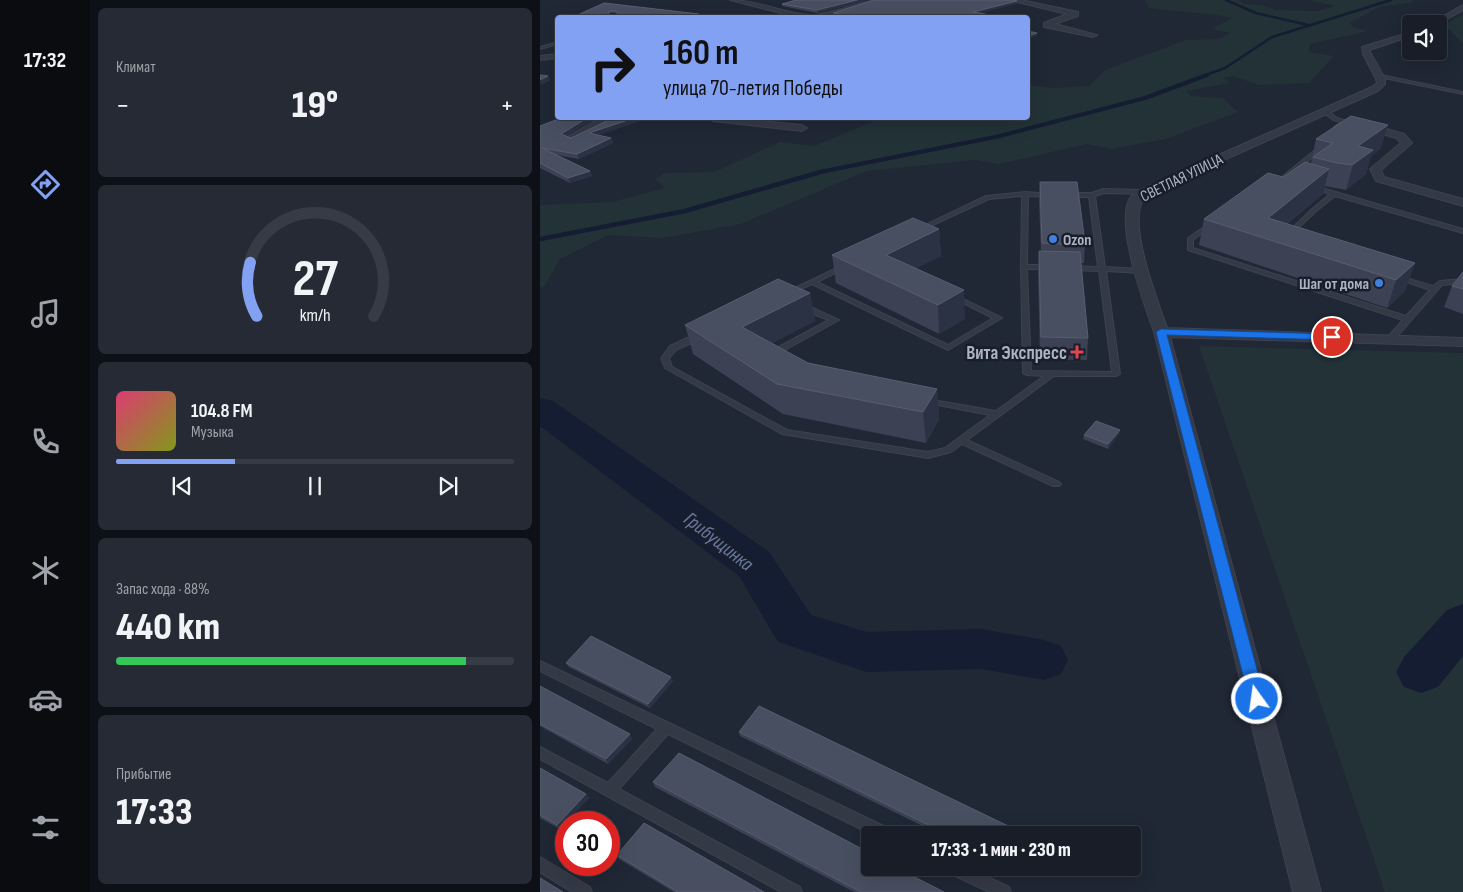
<!DOCTYPE html>
<html lang="ru">
<meta charset="utf-8">
<style>
:root{--surface:#181d28;--page:#252a34;--text:#f1f3f6;--muted:#9fa2a8;--line:#363b45;--accent:#83a1f3}
body{margin:0;font-family:"Sofia Sans Condensed",sans-serif;background:var(--page);color:var(--text);height:100vh;display:flex;flex-direction:column;font-size:19px;white-space:nowrap}
*{box-sizing:border-box;margin:0}
p{font-size:16px;color:var(--muted)}
.icon{flex:none;width:28px;height:28px;fill:none;stroke:currentColor;stroke-width:2;stroke-linecap:round;stroke-linejoin:round}
.map{position:relative;flex:1;overflow:hidden}
.side{display:flex;flex-direction:column;gap:8px;padding:8px;background:#0d1016;width:450px}
.side>*{flex:none}
.hud{position:absolute;left:15px;top:15px;width:475px;height:105px;border-radius:5px;box-shadow:0 5px 20px #0002,0 0 0 1px var(--line);background:#83a1f3;color:#111;overflow:hidden}
.buttons{position:absolute;left:862px;top:15px;display:grid;gap:10px}
.buttons a{display:grid;place-items:center;width:45px;height:45px;border-radius:5px;background:var(--surface);box-shadow:0 5px 20px #0002,0 0 0 1px var(--line);font-size:25px}
.speed{position:absolute;left:15px;top:811px;display:flex;gap:10px;font-size:25px;font-weight:700;text-align:center}
.speed>*{display:grid;place-content:center;width:65px;height:65px;border-radius:50%;background:var(--surface);box-shadow:0 5px 20px #0002,0 0 0 1px var(--line);line-height:1}
.speed .limit{border:8px solid #d22;background:#fff;color:#111}
.pin{position:absolute;display:grid;place-items:center;width:42px;height:42px;color:#fff;margin:-21px;border:2px solid #fff;border-radius:50%;box-shadow:0 1px 5px #0007}
.me{position:absolute;width:55px;margin:-28px;rotate:346deg;stroke-linejoin:round;filter:drop-shadow(0 0 4px #0008)}
.turn{display:flex;align-items:center;gap:18px;height:105px;padding:0 25px;font-size:22px}
.turn .icon{width:65px;height:65px;stroke-width:2.5}
.turn b{display:block;font-size:35px;line-height:42px}
.big{font-size:38px;font-weight:800;line-height:1.1}
.side .card{flex:1;display:flex;flex-direction:column;justify-content:center;gap:8px;min-width:0;padding:0 18px;border-radius:8px;background:var(--page)}
.side .dial{align-items:center;gap:0}
.dial svg{height:130px;overflow:visible;fill:none;stroke:var(--line);stroke-width:7;stroke-linecap:round;text-anchor:middle}
.dial text{fill:var(--text);stroke:none}
.song{display:flex;align-items:center;gap:15px}
.cover{width:60px;height:60px;border-radius:8px;background:linear-gradient(135deg,hsl(340 70% 55%),hsl(70 70% 35%))}
.played{height:5px;border-radius:2px;background:linear-gradient(90deg,var(--accent) 30%,var(--line) 30%)}
.keys{display:flex;justify-content:space-around;direction:ltr}
.heat{display:flex;justify-content:space-between;align-items:center;font-size:28px;direction:ltr}
.charge{height:8px;border-radius:4px;background:linear-gradient(90deg,#34c759 88%,var(--line) 0)}
.trip{position:absolute;left:321px;top:826px;width:280px;height:50px;border-radius:5px;background:var(--surface);box-shadow:0 5px 20px #0002,0 0 0 1px var(--line);font-weight:800;line-height:50px;text-align:center}
main{display:flex;flex:1;min-height:0}
.menu{display:flex;flex-direction:column;width:90px;justify-content:space-around;align-items:center;background:#0a0c10;color:var(--muted)}
.menu .icon{width:35px;height:35px}
.menu .selected{color:var(--accent)}
.menu b{font-size:22px;color:var(--text)}
.map>svg:first-child{display:block}
.green{fill:#223237}
.lines{fill:none;stroke-linecap:round;stroke-linejoin:round}
.stream-far2{stroke:#151d32;stroke-width:2.5}
.stream-far1{stroke:#151d32;stroke-width:4}
.stream{stroke:#151d32;stroke-width:4.5}
.river{fill:#151d32;fill-rule:evenodd}
.lane-casing{stroke:#3d4250;stroke-width:2}
.street-casing{stroke:#3d4250;stroke-width:2}
.lane{fill:#343946;fill-rule:evenodd}
.street{fill:#343946;fill-rule:evenodd}
.wall{fill:#3c4254;fill-rule:evenodd}
.shaded-wall{fill:#2b3243}
.building{fill:#484f60;stroke:#585e70;fill-rule:evenodd}
.route{fill:#1a73e8;stroke:#114b97}
.shop-dot{fill:#3f7fe0;stroke:#191e2b;stroke-width:2}
.health-dot{fill:#e0444e;stroke:#191e2b;stroke-width:2}
.labels{text-anchor:middle;stroke-width:5;stroke-linejoin:round;paint-order:stroke}
.far-street-label{font-size:16px;fill:#aeb3c3;stroke:#191e2b}
.far-poi-label{font-size:16px;font-weight:bold;fill:#aeb3c3;stroke:#191e2b;text-anchor:start}
.poi-label{font-size:19px;font-weight:bold;fill:#aeb3c3;stroke:#191e2b;text-anchor:end}
.water-label{font-size:20px;font-style:italic;fill:#6879a1;stroke:#191e2b}
</style>
<main>
<nav class="menu">
<b>17:32</b>
<svg class="icon selected" aria-label="directions" viewBox="0 0 24 24"><path d="M12 3l9 9-9 9-9-9zM9 14v-3h6M13 9l2 2-2 2"/></svg>
<svg class="icon" aria-label="music" viewBox="0 0 24 24"><path d="M9 18V5l10-2v13"/><circle cx="6" cy="18" r="3"/><circle cx="16" cy="16" r="3"/></svg>
<svg class="icon" aria-label="phone" viewBox="0 0 24 24"><path d="M5 4h4l2 5-3 2q2 4 5 5l2-3 5 2v4C11 20 4 13 5 4z"/></svg>
<svg class="icon" aria-label="climate" viewBox="0 0 24 24"><path d="M12 3v18M4 7l16 10M4 17L20 7"/></svg>
<svg class="icon" aria-label="car" viewBox="0 0 24 24"><path d="M5 17H2v-5l4-1 3-4h7l3 4 3 1v5h-3M9 17h6M6 11h13"/><circle cx="7" cy="17" r="2"/><circle cx="17" cy="17" r="2"/></svg>
<svg class="icon" aria-label="filters" viewBox="0 0 24 24"><path d="M4 7h16M4 17h16"/><circle cx="9" cy="7" r="2"/><circle cx="15" cy="17" r="2"/></svg>
</nav>
<section class="side">
<div class="card"><p>Климат</p>
<div class="heat"><a>−</a><b class="big">19°</b><a>+</a></div>
</div>
<div class="card dial"><svg viewBox="0 0 100 80">
<path d="M14 69A42 42 0 1 1 86 69"/>
<path d="M14 69A42 42 0 0 1 10 36" stroke="#83a1f3"/>
<text x="50" y="56" font-size="32" font-weight="700">27</text>
<text x="50" y="72" font-size="11">km/h</text>
</svg></div>
<div class="card">
<div class="song"><i class="cover"></i><div><b>104.8 FM</b><p>Музыка</p></div></div>
<div class="played"></div>
<div class="keys"><svg class="icon" aria-label="previous" viewBox="0 0 24 24"><path d="M18 5L8 12l10 7zM5 5v14"/></svg><svg class="icon" aria-label="pause" viewBox="0 0 24 24"><path d="M8 5v14M16 5v14"/></svg><svg class="icon" aria-label="next" viewBox="0 0 24 24"><path d="M6 5l10 7-10 7zM19 5v14"/></svg></div>
</div>
<div class="card"><p>Запас хода · 88%</p><b class="big">440 km</b><div class="charge"></div></div>
<div class="card"><p>Прибытие</p><b class="big">17:33</b></div>
</section>
<div class="map">
<svg width="923" height="892" viewBox="0 0 923 892">
<rect width="100%" height="100%" fill="#202735"/>
<g class="green">
<path d="M605 0H698L705 4 721 5 736 10 777 11 796 6 769 0H871L873 2 839 7 810 23 813 27 828 31 770 44 769 52 794 56 769 83 719 85 692 76 684 78 690 83 647 91 650 96 683 98 698 112 626 139 572 149 547 144 459 164 435 160 327 171 201 224 123 238 68 235 20 259 4 287 0 288V205L72 202 125 188 115 179 125 173 174 172 240 142 274 146 341 118H488V85L513 88 549 86 565 70 646 40 679 39 690 33 672 29 692 18C664 12 637 12 609 8Z"/>
<path d="M923 14V44L905 25Z"/>
<path d="M659 346 923 353V892H845Z"/>
</g>
<g class="lines">
<g class="stream-far2">
<path d="M686 0 716 13 768 25"/>
<path d="M663 76 685 68 732 37 851 0"/>
</g>
<path class="stream-far1" d="M280 172 460 136 605 98 667 75"/>
<path class="stream" d="M0 239 145 211 284 171"/>
<g class="river">
<path d="M0 398 13 401 229 552 271 615 327 632 441 629 504 640 521 646 528 660 521 674 504 680 441 669 327 672 238 642 199 576 0 426Z"/>
<path d="M923 604V656L898 687 881 693 864 687 856 672 864 657 907 610Z"/>
</g>
<g class="lane-casing">
<g id="lane">
<path d="M18 42V44L0 49V47Z"/>
<path d="M841 75 923 92V94L839 77Z"/>
<path d="M783 110H787L797 118 807 121 798 129H794V127L801 122 793 120 783 112Z"/>
<path d="M780 146 785 147 747 178H743V176Z"/>
<path d="M775 186 923 229V233L795 196 775 212 750 236H746V234L771 210 790 194 773 189V187Z"/>
<path d="M564 189 604 190 607 192 604 194 564 193 555 196 565 267 602 269 605 271 602 273 566 271 580 374 576 376H514L427 440 519 482 521 484 519 486H513L422 444 411 452 388 458 242 434 125 368 121 358 130 346 156 334H162V338L136 350 129 358 132 367 247 430 388 452 405 448 450 415 387 403 383 401 384 399H387L456 411 504 376 487 375 483 373 481 267 482 196 449 199 382 230 377 229 446 196 485 192 511 194V196L509 197 488 196 487 265H510L513 267 510 269H487L491 371 572 372 559 271 530 270 527 268 530 266 558 267 549 197H527L524 195 527 193H551Z"/>
<path d="M668 224 673 225 653 240V248L866 316 890 290 855 278V276H859L893 286 900 281 923 279V283L902 285 853 341H850L846 339 863 320 648 250V238Z"/>
<path d="M305 264 308 266 307 267 277 282 408 345 453 318 413 298V296H417L462 318 408 350 272 284 252 293H248L247 292Z"/>
<path d="M260 305H266L299 320 243 351 247 355 246 357H240L234 351 235 349 289 320 260 309Z"/>
<path d="M0 661 352 830 354 835H333L128 734 79 789 260 887 262 892H241L0 759V747L68 783 117 729 0 671Z"/>
<path d="M0 857 50 887 52 892H32L0 872Z"/>
<path d="M407 868H428L469 887 471 892H449L409 873Z"/>
</g>
</g>
<g class="street-casing">
<g id="street">
<path d="M190 0C217 0 242 13 270 15 287 17 319 0 341 0L281 18H260Z"/>
<path d="M469 0H481L538 12V16L515 24 557 35 553 37 504 27V23L527 14Z"/>
<path d="M923 5V10L898 24H889Z"/>
<path d="M871 32V36L829 50 845 79V84L838 91 608 194C582 213 618 301 627 328L923 338V346L630 337 781 892H753L614 332C604 303 576 228 589 200 591 196 596 192 600 190L832 87 837 83 836 79 823 54 822 47Z"/>
<path d="M18 54V58L0 60V56Z"/>
<path d="M69 118H82L57 127 33 141 24 139 51 123Z"/>
<path d="M168 118H194L262 125 267 128 262 131 173 121Z"/>
<path d="M825 123 864 134 872 143 841 170 844 177 923 199V206L836 181 830 169 861 143 856 138 822 128V124Z"/>
</g>
</g>
<use href="#lane" class="lane"/>
<use href="#street" class="street"/>
</g>
<g class="wall">
<path d="M328 0 277 13 242 6V4Z"/>
<path d="M64 3 159 17 156 18H31ZM70 13H77L78 15 76 17H68Z"/>
<path d="M21 118H64L50 121 26 136 31 138 73 118H108L58 135 71 138 73 143 39 159 17 155 50 171 52 176 30 183 0 168V126Z"/>
<path d="M776 139 841 148 831 156 826 174 806 190 785 186 783 194 747 224 875 263 865 291 847 308 659 245 664 219 743 177 772 164 771 163Z"/>
<path d="M500 182 545 243 544 263H541L548 338 547 360 500 359 498 272 499 251H501L499 201Z"/>
<path d="M399 229 401 256 376 268 425 319 399 334 296 283 292 255Z"/>
<path d="M923 272V314L904 307 912 286Z"/>
<path d="M270 293 275 321 232 343 268 363 397 389 399 419 386 443 243 414 153 354 145 325Z"/>
<path d="M579 434 568 449 543 439 544 435Z"/>
<path d="M26 663 133 681 110 708 29 667Z"/>
<path d="M0 686 92 739 68 764 0 726Z"/>
<path d="M199 732 487 835H401L200 736Z"/>
<path d="M0 768 46 794 49 798 20 829 0 818Z"/>
<path d="M113 782 404 892H314L115 787Z"/>
<path d="M77 855 224 892H134L79 859Z"/>
</g>
<g class="shaded-wall">
<path d="M317 0H328L277 13V10Z"/>
<path d="M477 1V4L433 15V12Z"/>
<path d="M159 14V17L156 18H148Z"/>
<path d="M497 33V36L488 39V36Z"/>
<path d="M8 76 10 81 0 85V80Z"/>
<path d="M47 118H64L50 121 22 139 21 134Z"/>
<path d="M94 118H108L50 138 49 133Z"/>
<path d="M848 125 841 148 831 156 826 174 806 190 818 146Z"/>
<path d="M71 138 73 143 39 159 37 154Z"/>
<path d="M789 169 783 194 728 239V218Z"/>
<path d="M50 171 52 176 30 183 28 178Z"/>
<path d="M399 229 401 256 349 282 346 255Z"/>
<path d="M875 263 865 291 847 308 856 280Z"/>
<path d="M424 290 425 319 399 334 398 305Z"/>
<path d="M270 293 275 321 208 356 202 327Z"/>
<path d="M397 389 399 419 386 443 383 412Z"/>
<path d="M580 430 579 434 568 449V444Z"/>
<path d="M131 677 133 681 110 708 108 704Z"/>
<path d="M90 734 92 739 68 764 66 759Z"/>
<path d="M46 794 49 798 20 829 17 825Z"/>
</g>
<g class="building">
<path d="M256 0H317L277 10 242 4Z"/>
<path d="M334 0H473L477 1 433 12 468 18H287L299 14 293 13Z"/>
<path d="M64 3 159 14 148 18H31ZM69 11H76L78 15 76 17H67Z"/>
<path d="M488 31 497 33 488 36Z"/>
<path d="M0 75 8 76 0 80Z"/>
<path d="M811 116 848 125 818 146 833 150 812 165 797 163 773 157 793 143 776 139Z"/>
<path d="M21 118H47L21 134 31 138 73 118H94L49 133 71 138 37 154 2 148 50 171 28 178 0 163V126Z"/>
<path d="M765 162 789 169 728 218 875 263 856 280 664 219 728 173 743 177Z"/>
<path d="M500 182H537L545 243H539V245L502 243Z"/>
<path d="M373 218 399 229 346 255 424 290 398 305 292 255Z"/>
<path d="M499 251 540 252 548 338 501 337Z"/>
<path d="M923 272V289L912 286Z"/>
<path d="M238 279 270 293 202 327 268 363 397 389 383 412 237 384 145 325Z"/>
<path d="M556 421 580 430 568 444 544 435Z"/>
<path d="M51 636 131 677 108 704 26 663Z"/>
<path d="M0 686 90 734 66 759 0 724Z"/>
<path d="M219 706 487 835H409L199 732Z"/>
<path d="M139 753 330 853V868H357L404 892H321L113 782Z"/>
<path d="M0 768 46 794 17 825 0 815Z"/>
<path d="M104 823 224 892H138L77 855Z"/>
<path d="M0 878 23 892H0Z"/>
</g>
<path class="route" d="M621 329 792 334 797 337 792 340 627 335 725 699 722 704 717 706 711 704 709 699 616 332Z"/>
<g class="shop-dot">
<circle cx="513" cy="239" r="5"/>
<circle cx="839" cy="283" r="5"/>
</g>
<path class="health-dot" d="M534.5 344.5h5v5h5v5h-5v5h-5v-5h-5v-5h5z"/>
<g class="labels">
<g class="far-street-label">
<text transform="translate(641 177) rotate(-26)" y="6">СВЕТЛАЯ УЛИЦА</text>
</g>
<g class="far-poi-label">
<text x="523" y="245">Ozon</text>
<text x="829" y="289" text-anchor="end">Шаг от дома</text>
</g>
<g class="poi-label">
<text x="527" y="359">Вита Экспресс</text>
</g>
<g class="water-label">
<text transform="translate(179 541) rotate(38)" y="7">Грибущинка</text>
</g>
</g>
</svg>
<div class="buttons">
<a><svg class="icon" aria-label="sound" viewBox="0 0 24 24"><path d="M4 9h4l5-4v14l-5-4H4zM17 9q2 3 0 6"/></svg></a>
</div>
<div class="speed"><div class="limit">30</div></div>
<div class="pin" style="left:792px;top:337px;background:#d93025"><svg class="icon" aria-label="arrive" viewBox="0 0 24 24"><path d="M6 21V4h12l-3 4 3 4H6"/></svg></div>
<svg class="me" style="left:717px;top:699px" viewBox="-20 -20 40 40"><circle r="17" fill="#1a73e8" stroke="#fff" stroke-width="3"/><path d="M0-11L8 9 0 5-8 9z" fill="#fff"/></svg>
<div class="trip">17:33 · 1 мин · 230 m</div>
<div class="hud">
<div class="turn"><svg class="icon" aria-label="right" viewBox="0 0 24 24"><path d="M7 20v-9h11M14 6l5 5-5 5"/></svg><div><b>160 m</b>улица 70-летия Победы</div></div>
</div>
</div>
</main>
